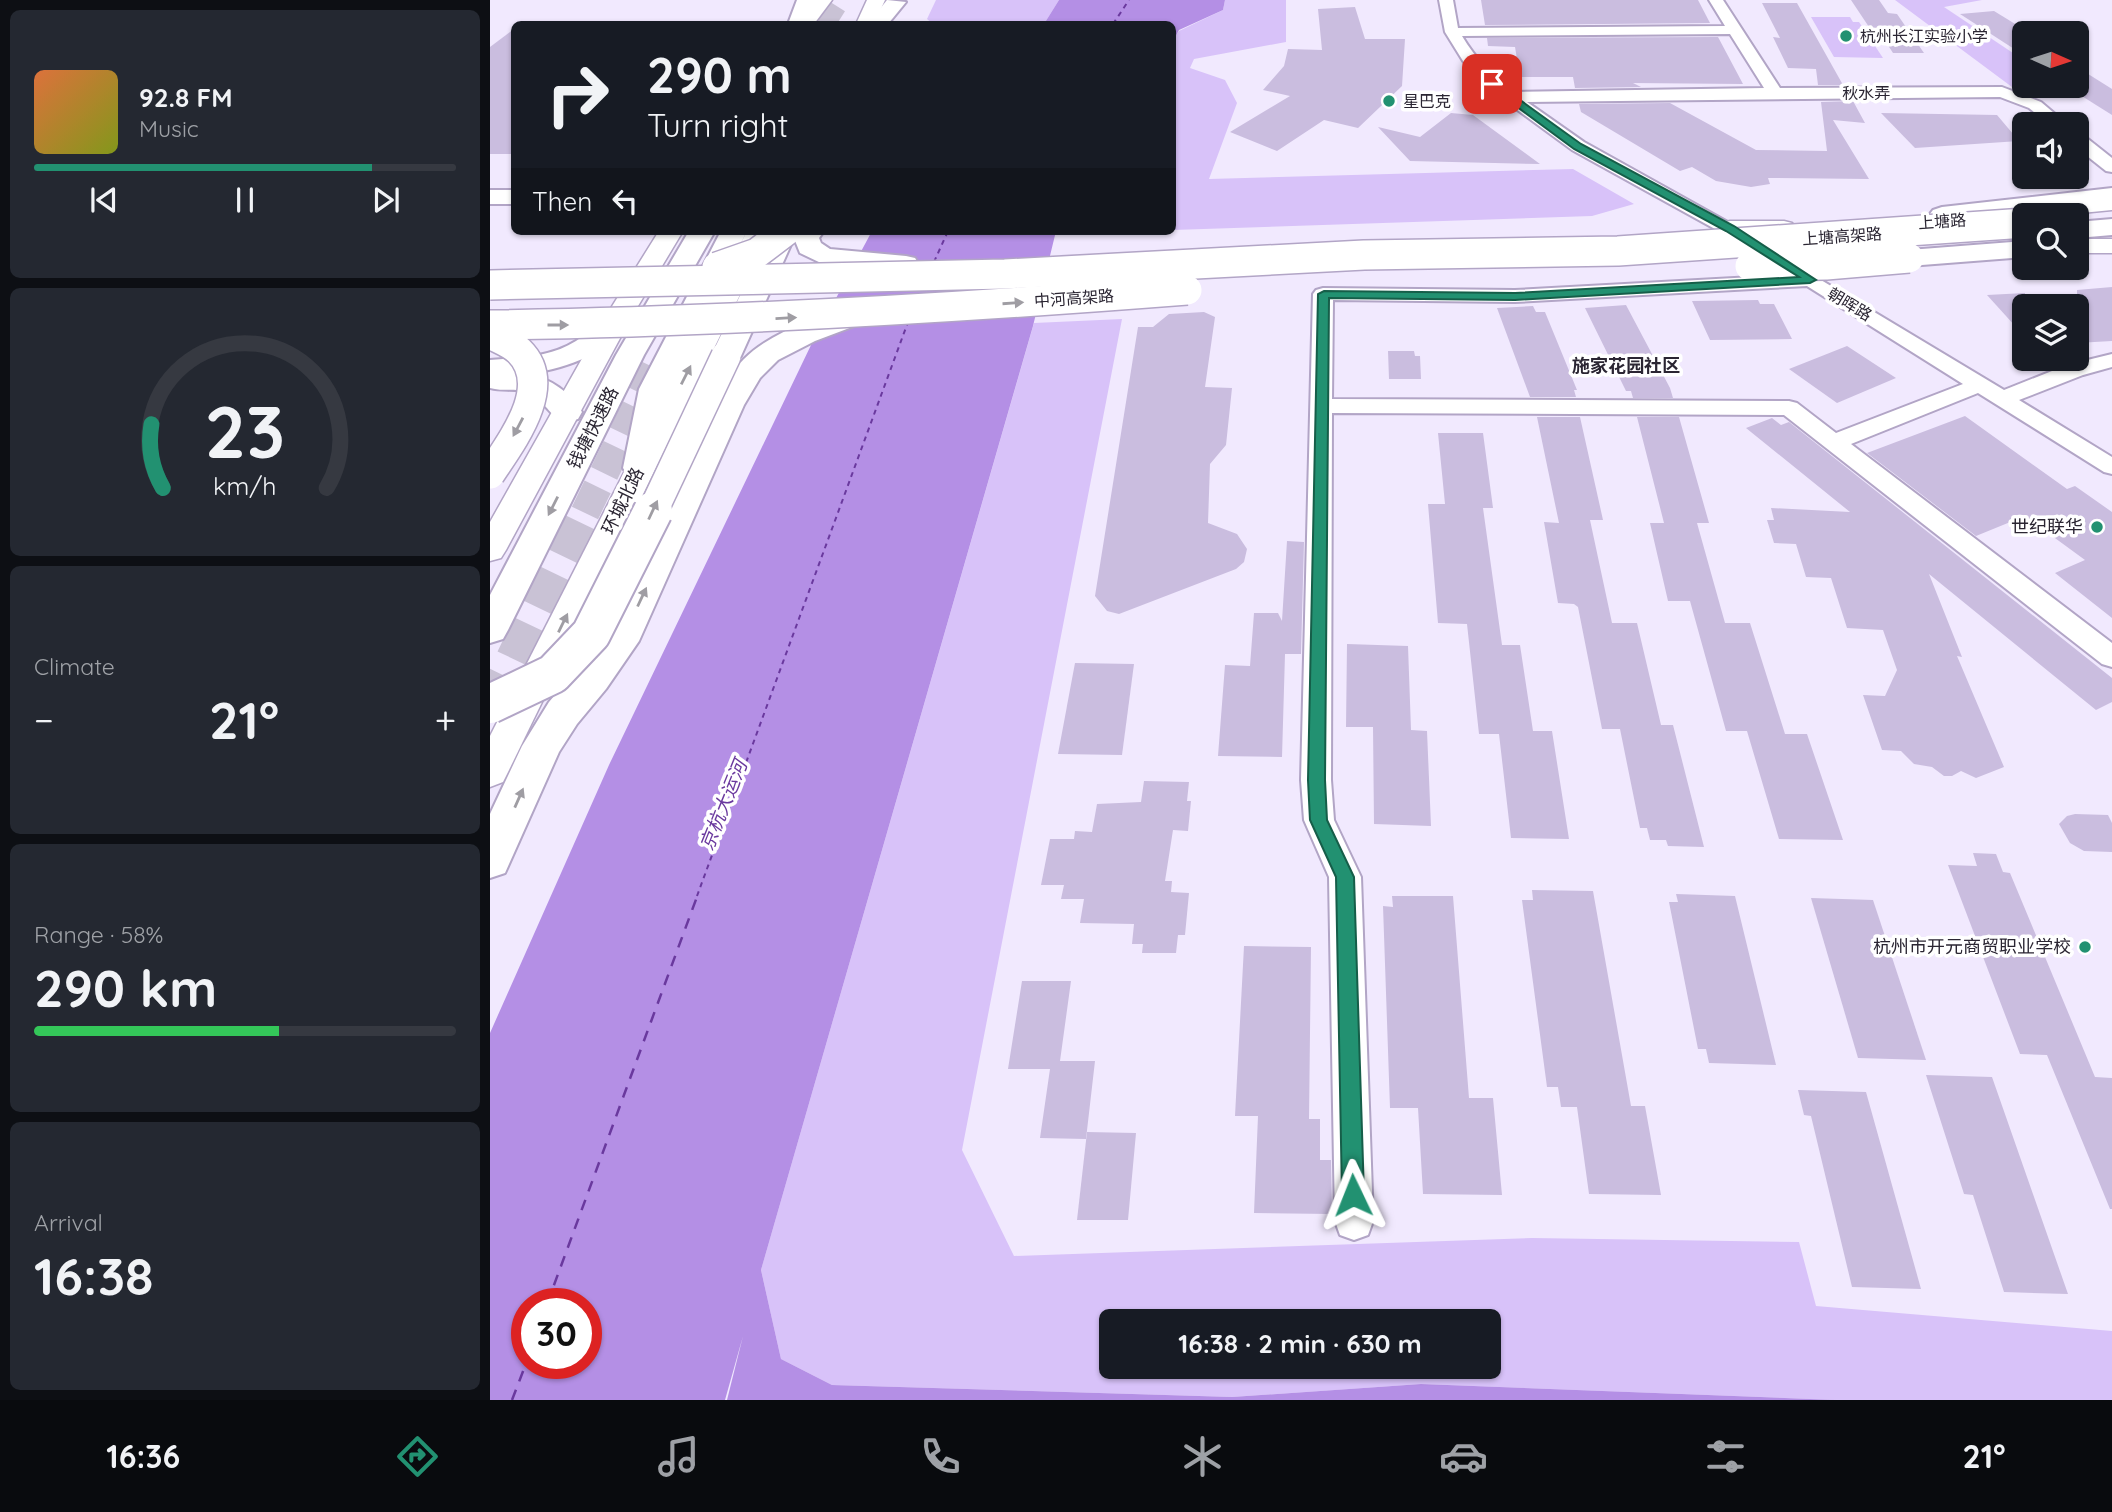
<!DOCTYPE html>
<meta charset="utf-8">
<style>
:root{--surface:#171b24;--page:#242831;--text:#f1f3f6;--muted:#9ea1a6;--line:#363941;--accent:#229171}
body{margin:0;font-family:Quicksand,"Noto Sans SC",sans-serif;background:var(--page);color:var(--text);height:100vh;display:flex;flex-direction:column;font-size:26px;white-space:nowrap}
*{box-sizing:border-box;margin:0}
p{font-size:23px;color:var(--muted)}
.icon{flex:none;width:38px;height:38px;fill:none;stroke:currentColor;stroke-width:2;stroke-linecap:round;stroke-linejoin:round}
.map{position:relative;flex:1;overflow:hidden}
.details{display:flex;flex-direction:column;gap:10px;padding:10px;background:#0d0f14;width:490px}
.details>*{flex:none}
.top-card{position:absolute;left:21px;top:21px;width:665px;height:214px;border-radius:10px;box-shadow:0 2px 5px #0004;background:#171b24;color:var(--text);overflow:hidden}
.needle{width:46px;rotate:93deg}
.fabs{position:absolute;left:1522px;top:21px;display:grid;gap:14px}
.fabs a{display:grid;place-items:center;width:77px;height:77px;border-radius:10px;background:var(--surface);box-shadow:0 2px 5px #0004;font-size:35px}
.speed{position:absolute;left:21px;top:1288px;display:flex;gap:14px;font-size:35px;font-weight:700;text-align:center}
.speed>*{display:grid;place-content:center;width:91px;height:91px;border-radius:50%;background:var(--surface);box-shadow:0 2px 5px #0004;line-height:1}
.speed .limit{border:10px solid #d22;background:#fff;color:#111}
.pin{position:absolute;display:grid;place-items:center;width:60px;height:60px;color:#fff;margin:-30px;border-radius:14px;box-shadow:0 4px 10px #0006}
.me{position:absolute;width:77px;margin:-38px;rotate:358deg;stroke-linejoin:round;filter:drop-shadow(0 0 5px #0008)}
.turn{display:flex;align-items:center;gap:24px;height:147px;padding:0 21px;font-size:32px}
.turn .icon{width:91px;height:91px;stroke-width:2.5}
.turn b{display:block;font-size:49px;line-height:60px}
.then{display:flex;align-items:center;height:66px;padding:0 21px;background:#0003;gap:14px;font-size:26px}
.big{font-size:52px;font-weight:800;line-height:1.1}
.details .card{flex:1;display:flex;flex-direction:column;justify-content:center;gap:10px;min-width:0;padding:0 24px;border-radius:10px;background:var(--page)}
.details .dial{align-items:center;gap:0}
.dial svg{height:182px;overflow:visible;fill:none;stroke:var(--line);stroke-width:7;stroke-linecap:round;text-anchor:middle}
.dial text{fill:var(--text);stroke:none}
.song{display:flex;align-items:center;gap:21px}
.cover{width:84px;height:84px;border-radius:10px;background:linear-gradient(135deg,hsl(20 70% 55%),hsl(70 70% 35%))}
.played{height:7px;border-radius:4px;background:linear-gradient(90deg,var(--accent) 80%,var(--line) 80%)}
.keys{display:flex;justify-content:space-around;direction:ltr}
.heat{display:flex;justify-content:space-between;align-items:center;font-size:38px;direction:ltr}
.charge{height:10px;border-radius:5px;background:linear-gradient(90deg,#34c759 58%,var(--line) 0)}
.trip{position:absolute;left:609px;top:1309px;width:402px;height:70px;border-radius:10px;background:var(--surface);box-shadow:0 2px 5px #0004;font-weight:800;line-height:70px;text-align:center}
.menu{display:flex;height:112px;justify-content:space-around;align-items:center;background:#090b0e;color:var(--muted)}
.menu .icon{width:49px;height:49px}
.menu .current{color:var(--accent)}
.menu b{font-size:32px;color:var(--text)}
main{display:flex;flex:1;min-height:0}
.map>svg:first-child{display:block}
.green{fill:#d8c2f9;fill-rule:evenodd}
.water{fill:#b48fe5;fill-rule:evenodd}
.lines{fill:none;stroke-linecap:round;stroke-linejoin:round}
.ferry-far1{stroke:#6a399e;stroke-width:2;stroke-dasharray:5 4.5;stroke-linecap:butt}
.ferry{stroke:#6a399e;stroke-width:2.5;stroke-dasharray:11 9;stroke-linecap:butt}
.building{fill:#cabddf}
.highway-tunnel-far2{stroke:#c9c2d5;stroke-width:22;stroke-dasharray:22 11;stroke-linecap:butt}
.highway-tunnel-far1{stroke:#c9c2d5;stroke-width:29;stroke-dasharray:29 15;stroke-linecap:butt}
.highway-tunnel{stroke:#c9c2d5;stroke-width:38;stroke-dasharray:38 19;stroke-linecap:butt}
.minor-casing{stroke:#b2a5c6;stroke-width:4}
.major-casing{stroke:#b2a5c6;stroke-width:3}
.highway-casing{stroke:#b2a5c6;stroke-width:4}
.minor{fill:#fff;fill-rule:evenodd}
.major{fill:#fff;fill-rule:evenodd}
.highway{fill:#fff;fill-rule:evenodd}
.highway-bridge-far1-casing{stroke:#b2a5c6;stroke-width:32;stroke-linecap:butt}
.highway-bridge-casing{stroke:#b2a5c6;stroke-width:42;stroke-linecap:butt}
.highway-bridge-far1{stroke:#fff;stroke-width:29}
.highway-bridge{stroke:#fff;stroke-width:38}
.oneway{fill:#9f9da3}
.route{fill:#229171;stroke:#165e49;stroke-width:2}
.poi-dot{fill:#229171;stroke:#fff;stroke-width:2.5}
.labels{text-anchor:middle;stroke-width:7;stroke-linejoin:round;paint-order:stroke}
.far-poi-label{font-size:16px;fill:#2a2532;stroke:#fff;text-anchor:start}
.far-street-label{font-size:16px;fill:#2a2532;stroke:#fff}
.far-quarter-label{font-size:18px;font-weight:bold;fill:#2a2532;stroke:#fff}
.street-label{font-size:18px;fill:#2a2532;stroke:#fff}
.poi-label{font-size:18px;fill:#2a2532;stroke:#fff;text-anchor:end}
.water-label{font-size:19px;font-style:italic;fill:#6a399e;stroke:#fff}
</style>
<main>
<section class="details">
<div class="card">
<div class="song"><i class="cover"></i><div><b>92.8 FM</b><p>Music</p></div></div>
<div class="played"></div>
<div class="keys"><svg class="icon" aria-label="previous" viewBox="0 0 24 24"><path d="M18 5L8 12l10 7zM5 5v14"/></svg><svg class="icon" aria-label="pause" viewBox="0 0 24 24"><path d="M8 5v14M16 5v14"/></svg><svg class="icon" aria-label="next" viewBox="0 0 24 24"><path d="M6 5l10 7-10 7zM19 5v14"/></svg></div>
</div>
<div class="card dial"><svg viewBox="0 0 100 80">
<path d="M14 69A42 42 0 1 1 86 69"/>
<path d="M14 69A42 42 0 0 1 9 41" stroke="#229171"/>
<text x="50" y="56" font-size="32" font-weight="700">23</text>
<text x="50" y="72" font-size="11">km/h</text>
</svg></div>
<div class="card"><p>Climate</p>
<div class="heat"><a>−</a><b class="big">21°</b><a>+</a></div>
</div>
<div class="card"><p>Range · 58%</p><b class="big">290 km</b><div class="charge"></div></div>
<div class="card"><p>Arrival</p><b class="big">16:38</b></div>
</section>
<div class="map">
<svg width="1622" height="1400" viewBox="0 0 1622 1400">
<rect width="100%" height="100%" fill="#f1e9fe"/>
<g class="green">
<path d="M446 0H569L554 24H443L437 19Z"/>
<path d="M735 0H796V42L704 59 700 68 735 80 747 103 719 179 1083 169 1144 204 1102 216 683 230 682 41 689 31 733 10Z"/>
<path d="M1405 0H1492L1454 7 1535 61V86H1572L1581 91 1561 94 1522 87Z"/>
<path d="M1321 17H1360L1363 22H1369L1393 58 1344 57Z"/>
<path d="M632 319 472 1150 524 1256 1042 1238 1309 1242 1326 1306 1622 1331V1400H1346L931 1384 742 1397 342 1385 291 1359 271 1270 544 323ZM621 1321H999V1367H621Z"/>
</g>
<g class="water">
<path d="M569 0H735L733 10 689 30 683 41 682 24H554Z"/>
<path d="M382 231H566L543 326 271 1270 291 1359 342 1385 742 1397 931 1384 1346 1400H237L253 1336 235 1400H0V1033L119 765 322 343ZM37 1304H96V1363H37Z"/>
</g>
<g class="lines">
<g class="ferry-far1">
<path d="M623 24 639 0"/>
<path d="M444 262 458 231"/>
<path d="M207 896 418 322"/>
</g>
<g class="ferry">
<path d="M57 1304 208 894"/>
<path d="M22 1400 37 1361"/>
</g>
</g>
<g class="building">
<path d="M991 0H1208L1220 23 995 25Z"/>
<path d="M1361 0H1389L1398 13 1407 14 1434 53H1403L1392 36H1385Z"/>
<path d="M1272 3H1307L1353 85H1328L1326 69 1298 68 1283 37 1290 38Z"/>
<path d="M865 7 875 39H915L912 86 868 128 834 120 787 151 740 132 800 96 773 90 794 66 798 49 832 50 828 9Z"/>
<path d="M1504 11 1535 30V56L1470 14Z"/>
<path d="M24 29V154H0V47Z"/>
<path d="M1228 37 1253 84 1143 83 1151 87 1085 88 1083 77H1030L1025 47 998 46 997 38Z"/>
<path d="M1587 67 1622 89V115L1587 93Z"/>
<path d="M1363 101 1375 123 1343 120 1379 179 1278 178 1280 184 1261 187 1226 181 1202 167 1190 171 1091 112 1089 104 1180 103 1266 150 1337 151 1331 102Z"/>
<path d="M961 113 983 115 1050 164 920 161 888 127 930 137Z"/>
<path d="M1391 113 1507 115 1529 141 1425 148Z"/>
<path d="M1622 287V341L1587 343V290Z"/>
<path d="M1535 293V337L1497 295Z"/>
<path d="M1268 300 1270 304H1284L1302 339 1220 340 1202 301Z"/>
<path d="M1136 305 1180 388 1183 398H1143L1141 391H1136L1095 308Z"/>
<path d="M1043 306 1046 312H1055L1087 390H1084L1086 397H1040L1007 308Z"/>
<path d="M714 312 725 317 715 387 742 388 736 445 720 464 718 523 747 534 757 549 754 562 746 569 629 614 617 611 605 596 648 327H663L679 314Z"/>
<path d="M1357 346 1406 378 1347 403 1299 369Z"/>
<path d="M898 351H924L925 356H930L931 379H899Z"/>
<path d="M1475 416 1577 489 1585 486 1622 512V618L1565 573 1595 560 1535 516 1486 536 1377 453Z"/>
<path d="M1047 417H1090L1113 520H1100L1122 623H1147L1171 725H1183L1214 847 1178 846 1176 840H1160L1157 828H1150L1130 729H1112L1088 607 1084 604 1068 603 1054 522 1069 523Z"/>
<path d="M1147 417H1189L1219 523H1207L1235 623H1260L1295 734H1317L1353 840 1289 839 1257 731H1236L1200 601H1178L1160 523H1174Z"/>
<path d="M1282 418 1291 425 1299 422 1622 678V702L1606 710 1439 574 1472 657 1467 656 1514 767 1486 778 1471 771 1462 776H1454L1442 767 1424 764 1411 751 1392 750 1373 695 1395 696 1407 670 1393 630 1357 628 1341 578 1316 577 1306 544 1284 543 1277 520H1284L1281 508 1360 512 1256 428Z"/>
<path d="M948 433H993L1003 508H993L1012 645H1030L1043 731H1062L1079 839 1021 838 1009 734H989L977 624 948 623 938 504H955Z"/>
<path d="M797 541 814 542 811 654H795L792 757 728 756 735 665 760 666 764 613H788L792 621Z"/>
<path d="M857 644 918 646 921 730 937 731 941 826 884 824 883 727H856Z"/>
<path d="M585 663 644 664 632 755 568 754Z"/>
<path d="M654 781 699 782 697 801H701L698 831 683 830 675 881H682L681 892 699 893 695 935H688L686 953H652L653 944H642L644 924 590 923 594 899H571L574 885H551L560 839H584L585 831 602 832 607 804 651 802Z"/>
<path d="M1585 814 1618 815 1622 823V852L1594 851 1580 843 1569 824 1577 816Z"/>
<path d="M1483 853 1506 854 1513 872 1520 873 1605 1077 1622 1078V1209H1620L1557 1055 1530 1054 1458 865 1487 866Z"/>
<path d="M1042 890 1103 891 1141 1106H1155L1171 1195 1099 1194 1087 1107H1071L1068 1087H1057L1032 900H1043Z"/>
<path d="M1186 894 1245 896 1286 1065 1219 1063 1216 1049H1208L1179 902H1188Z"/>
<path d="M902 896H963L979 1098H1003L1012 1195 933 1194 928 1108H900L893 906 903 907Z"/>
<path d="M1321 898 1383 900 1436 1060 1368 1058Z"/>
<path d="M754 946 821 947 819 1119H830V1160H841L842 1214 764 1213 768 1116H745Z"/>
<path d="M532 981H581L570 1061H605L596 1139 550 1138 560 1069H518Z"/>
<path d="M1436 1075 1502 1077 1578 1294 1514 1292 1483 1195 1474 1194Z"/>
<path d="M1308 1090 1376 1092 1431 1289 1362 1287 1321 1116 1314 1115Z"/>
<path d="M597 1132 646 1133 638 1220H587Z"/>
</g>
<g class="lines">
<path class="highway-tunnel-far2" d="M334 24 349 0"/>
<path class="highway-tunnel-far1" d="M95 513 166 366"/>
<path class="highway-tunnel" d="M0 711 96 511"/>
<g class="minor-casing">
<g id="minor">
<path d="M949 0H963L968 28 1235 26 1219 0H1233L1290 88 1512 87 1551 102 1577 124H1559L1539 108 1510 97 1037 102 1094 142 1270 240 1272 244 1270 248 1263 250 1082 150 996 87 973 61 955 32ZM1240 34 1274 88 1024 92C1002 77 986 59 972 36Z"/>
<path d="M1587 134 1593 135 1622 158V172L1616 171 1587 148Z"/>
<path d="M1306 265 1514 390 1577 365 1622 354V367L1593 375 1529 400 1622 457V474L1614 472 1488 393 1361 444 1622 643V667L1612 664 1294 415 842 413 841 780 844 820 871 877 883 1221 878 1235 864 1240 850 1235 845 1221 839 877 814 820 811 780 823 294 826 290 833 288 1025 290 1299 275 1296 271ZM1317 286 1473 384 1346 433 1307 403 1299 401 842 399 843 300 1025 302Z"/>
</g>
</g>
<g class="major-casing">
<g id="major">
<path d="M324 0H342L324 24H306Z"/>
<path d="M377 0H395L384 24H366Z"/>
<path d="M1622 196V210L1571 215H1535V219L1520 218 1517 213 1520 208 1528 206Z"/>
<path d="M1240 221H1294L1302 223 1306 228 1302 233 1294 235 1232 233 1228 228 1232 223Z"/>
<path d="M169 231H193L142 316 16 550 11 558 0 561V522L116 316Z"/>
<path d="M257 231H281L18 772 13 782 0 787V736Z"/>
<rect x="1587" y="239" width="35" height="14"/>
</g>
</g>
<g class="highway-casing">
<g id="highway">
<path d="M307 0H327L318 24H298Z"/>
<path d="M397 0 416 2 398 24H378Z"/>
<path d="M1622 188V202L1452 223 1443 220 1439 215 1443 210 1452 207Z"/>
<rect x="0" y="190" width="24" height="14"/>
<path d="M1622 219V235L1587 238V222Z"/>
<path d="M199 231H225L154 355 18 630 13 639 0 643V595L126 355Z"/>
<path d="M231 231H257L179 389 165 468 160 475 149 478 138 475 133 468 149 389Z"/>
<path d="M281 231H334L329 238 331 243 340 249 416 256 425 258 429 264 425 270 416 272 333 264 310 253 304 238 251 356 246 362 236 365 226 362 221 356Z"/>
<path d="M1535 241V257L1419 266 1410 264 1406 258 1410 252 1419 250Z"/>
<path d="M368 307 378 309 382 315 378 321 325 341 288 360 270 378 254 405 149 641 116 689 87 724 69 752 15 873 0 878V814L32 746 59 702 116 635 224 405C233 390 241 372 254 359 282 331 330 316 368 307Z"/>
<path d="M129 308 139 310 143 316C117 354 82 367 38 374 63 380 78 391 92 412L88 419C60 426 61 404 40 394 28 387 13 392 0 388V360C29 358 61 357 86 341 102 331 111 312 129 308Z"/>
</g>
</g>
<use href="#minor" class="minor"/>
<use href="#major" class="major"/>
<use href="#highway" class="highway"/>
<g class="highway-bridge-far1-casing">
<g id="highway-bridge-far1">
<path d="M1260 266 1336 265 1419 258"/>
<path d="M227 267 267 253 296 231"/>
<path d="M0 285 515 274 874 255 1128 251 1535 223"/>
<path d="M0 325C233 322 465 308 697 290"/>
<path d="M0 334C9 339 21 343 29 351 65 386 21 442 0 474"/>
<path d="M162 513 236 356"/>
</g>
</g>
<g class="highway-bridge-casing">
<path id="highway-bridge" d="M0 704 63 674 101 634 163 511"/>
</g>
<use href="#highway-bridge-far1" class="highway-bridge-far1"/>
<use href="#highway-bridge" class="highway-bridge"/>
</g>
<defs><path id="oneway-solid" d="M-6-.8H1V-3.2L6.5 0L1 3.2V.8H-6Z" transform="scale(1.75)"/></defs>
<g class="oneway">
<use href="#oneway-solid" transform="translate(523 303) rotate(-4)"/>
<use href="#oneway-solid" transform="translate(296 318) rotate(-3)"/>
<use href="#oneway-solid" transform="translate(68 325)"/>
<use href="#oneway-solid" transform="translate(196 375) rotate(-63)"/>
<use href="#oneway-solid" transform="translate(28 427) rotate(118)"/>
<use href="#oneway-solid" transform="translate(63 506) rotate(117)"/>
<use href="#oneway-solid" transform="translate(163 510) rotate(-65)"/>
<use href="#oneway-solid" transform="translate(152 597) rotate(-65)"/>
<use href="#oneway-solid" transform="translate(73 623) rotate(-64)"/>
<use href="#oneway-solid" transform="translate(29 798) rotate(-66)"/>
</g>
<path class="route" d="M999 82H1005L1091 144 1244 226 1326 280 1320 283 1025 300 839 298 835 780 837 820 864 877 874 1195 871 1203 863 1206 856 1203 852 1195 846 877 820 820 818 780 828 294 834 291 1025 293 1309 277 1236 231 1084 149 999 86Z"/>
<g class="poi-dot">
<circle cx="1356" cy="36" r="7"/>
<circle cx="899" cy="101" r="7"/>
<circle cx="1607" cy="527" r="7"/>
<circle cx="1595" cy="947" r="7"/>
</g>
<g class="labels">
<g class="far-poi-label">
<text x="1370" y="42">杭州长江实验小学</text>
<text x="913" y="107">星巴克</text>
</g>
<g class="far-street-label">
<text x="1376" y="99">秋水弄</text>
<text transform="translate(1452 221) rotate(-4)" y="6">上塘路</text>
<text transform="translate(1352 236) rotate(-4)" y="6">上塘高架路</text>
<text transform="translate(584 298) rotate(-4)" y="6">中河高架路</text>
<text transform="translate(1360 304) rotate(31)" y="6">朝晖路</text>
</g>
<g class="far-quarter-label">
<text x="1136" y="372">施家花园社区</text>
</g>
<g class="street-label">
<text transform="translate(103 428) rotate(-63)" y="6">钱塘快速路</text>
<text transform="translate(133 501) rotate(-64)" y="6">环城北路</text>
</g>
<g class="poi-label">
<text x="1593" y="533">世纪联华</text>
<text x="1581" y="953">杭州市开元商贸职业学校</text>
</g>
<g class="water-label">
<text transform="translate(233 805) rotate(-68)" y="7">京杭大运河</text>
</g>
</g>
</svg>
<div class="fabs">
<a><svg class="needle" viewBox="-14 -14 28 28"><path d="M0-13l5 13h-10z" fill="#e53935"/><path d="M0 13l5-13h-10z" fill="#9ea1a6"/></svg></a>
<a><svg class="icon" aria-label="sound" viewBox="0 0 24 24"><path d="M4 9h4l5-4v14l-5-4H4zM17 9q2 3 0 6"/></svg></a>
<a><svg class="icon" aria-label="search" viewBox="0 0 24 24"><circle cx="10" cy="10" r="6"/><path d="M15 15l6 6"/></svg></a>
<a><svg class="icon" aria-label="layers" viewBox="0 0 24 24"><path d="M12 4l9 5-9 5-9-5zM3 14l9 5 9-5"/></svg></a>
</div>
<div class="speed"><div class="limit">30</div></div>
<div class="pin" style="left:1002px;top:84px;background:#d93025"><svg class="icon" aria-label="arrive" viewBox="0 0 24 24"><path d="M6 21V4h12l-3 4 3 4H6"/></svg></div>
<svg class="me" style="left:863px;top:1195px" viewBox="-20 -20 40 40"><path d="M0-17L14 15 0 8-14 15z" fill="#229171" stroke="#fff" stroke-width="4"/></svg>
<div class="trip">16:38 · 2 min · 630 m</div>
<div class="top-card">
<div class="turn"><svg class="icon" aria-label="right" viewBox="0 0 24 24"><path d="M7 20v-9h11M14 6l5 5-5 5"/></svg><div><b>290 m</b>Turn right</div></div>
<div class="then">Then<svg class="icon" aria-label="left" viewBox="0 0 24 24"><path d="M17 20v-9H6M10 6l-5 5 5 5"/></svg></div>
</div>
</div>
</main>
<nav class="menu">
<b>16:36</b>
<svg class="icon current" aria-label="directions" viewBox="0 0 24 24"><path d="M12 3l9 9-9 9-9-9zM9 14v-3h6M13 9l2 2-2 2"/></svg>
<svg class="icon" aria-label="music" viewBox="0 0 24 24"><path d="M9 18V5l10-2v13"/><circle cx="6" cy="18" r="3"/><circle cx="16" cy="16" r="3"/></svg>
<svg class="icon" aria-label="phone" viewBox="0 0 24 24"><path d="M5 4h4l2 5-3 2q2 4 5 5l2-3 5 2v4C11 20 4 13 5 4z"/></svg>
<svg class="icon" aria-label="climate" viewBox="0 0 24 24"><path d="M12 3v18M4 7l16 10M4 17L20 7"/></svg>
<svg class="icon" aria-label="car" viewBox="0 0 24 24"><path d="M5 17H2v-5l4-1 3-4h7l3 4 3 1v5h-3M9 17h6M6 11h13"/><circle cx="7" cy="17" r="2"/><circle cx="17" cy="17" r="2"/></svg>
<svg class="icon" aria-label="filters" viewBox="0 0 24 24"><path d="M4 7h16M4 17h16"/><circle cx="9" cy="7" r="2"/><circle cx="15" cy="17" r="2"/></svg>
<b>21°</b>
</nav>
